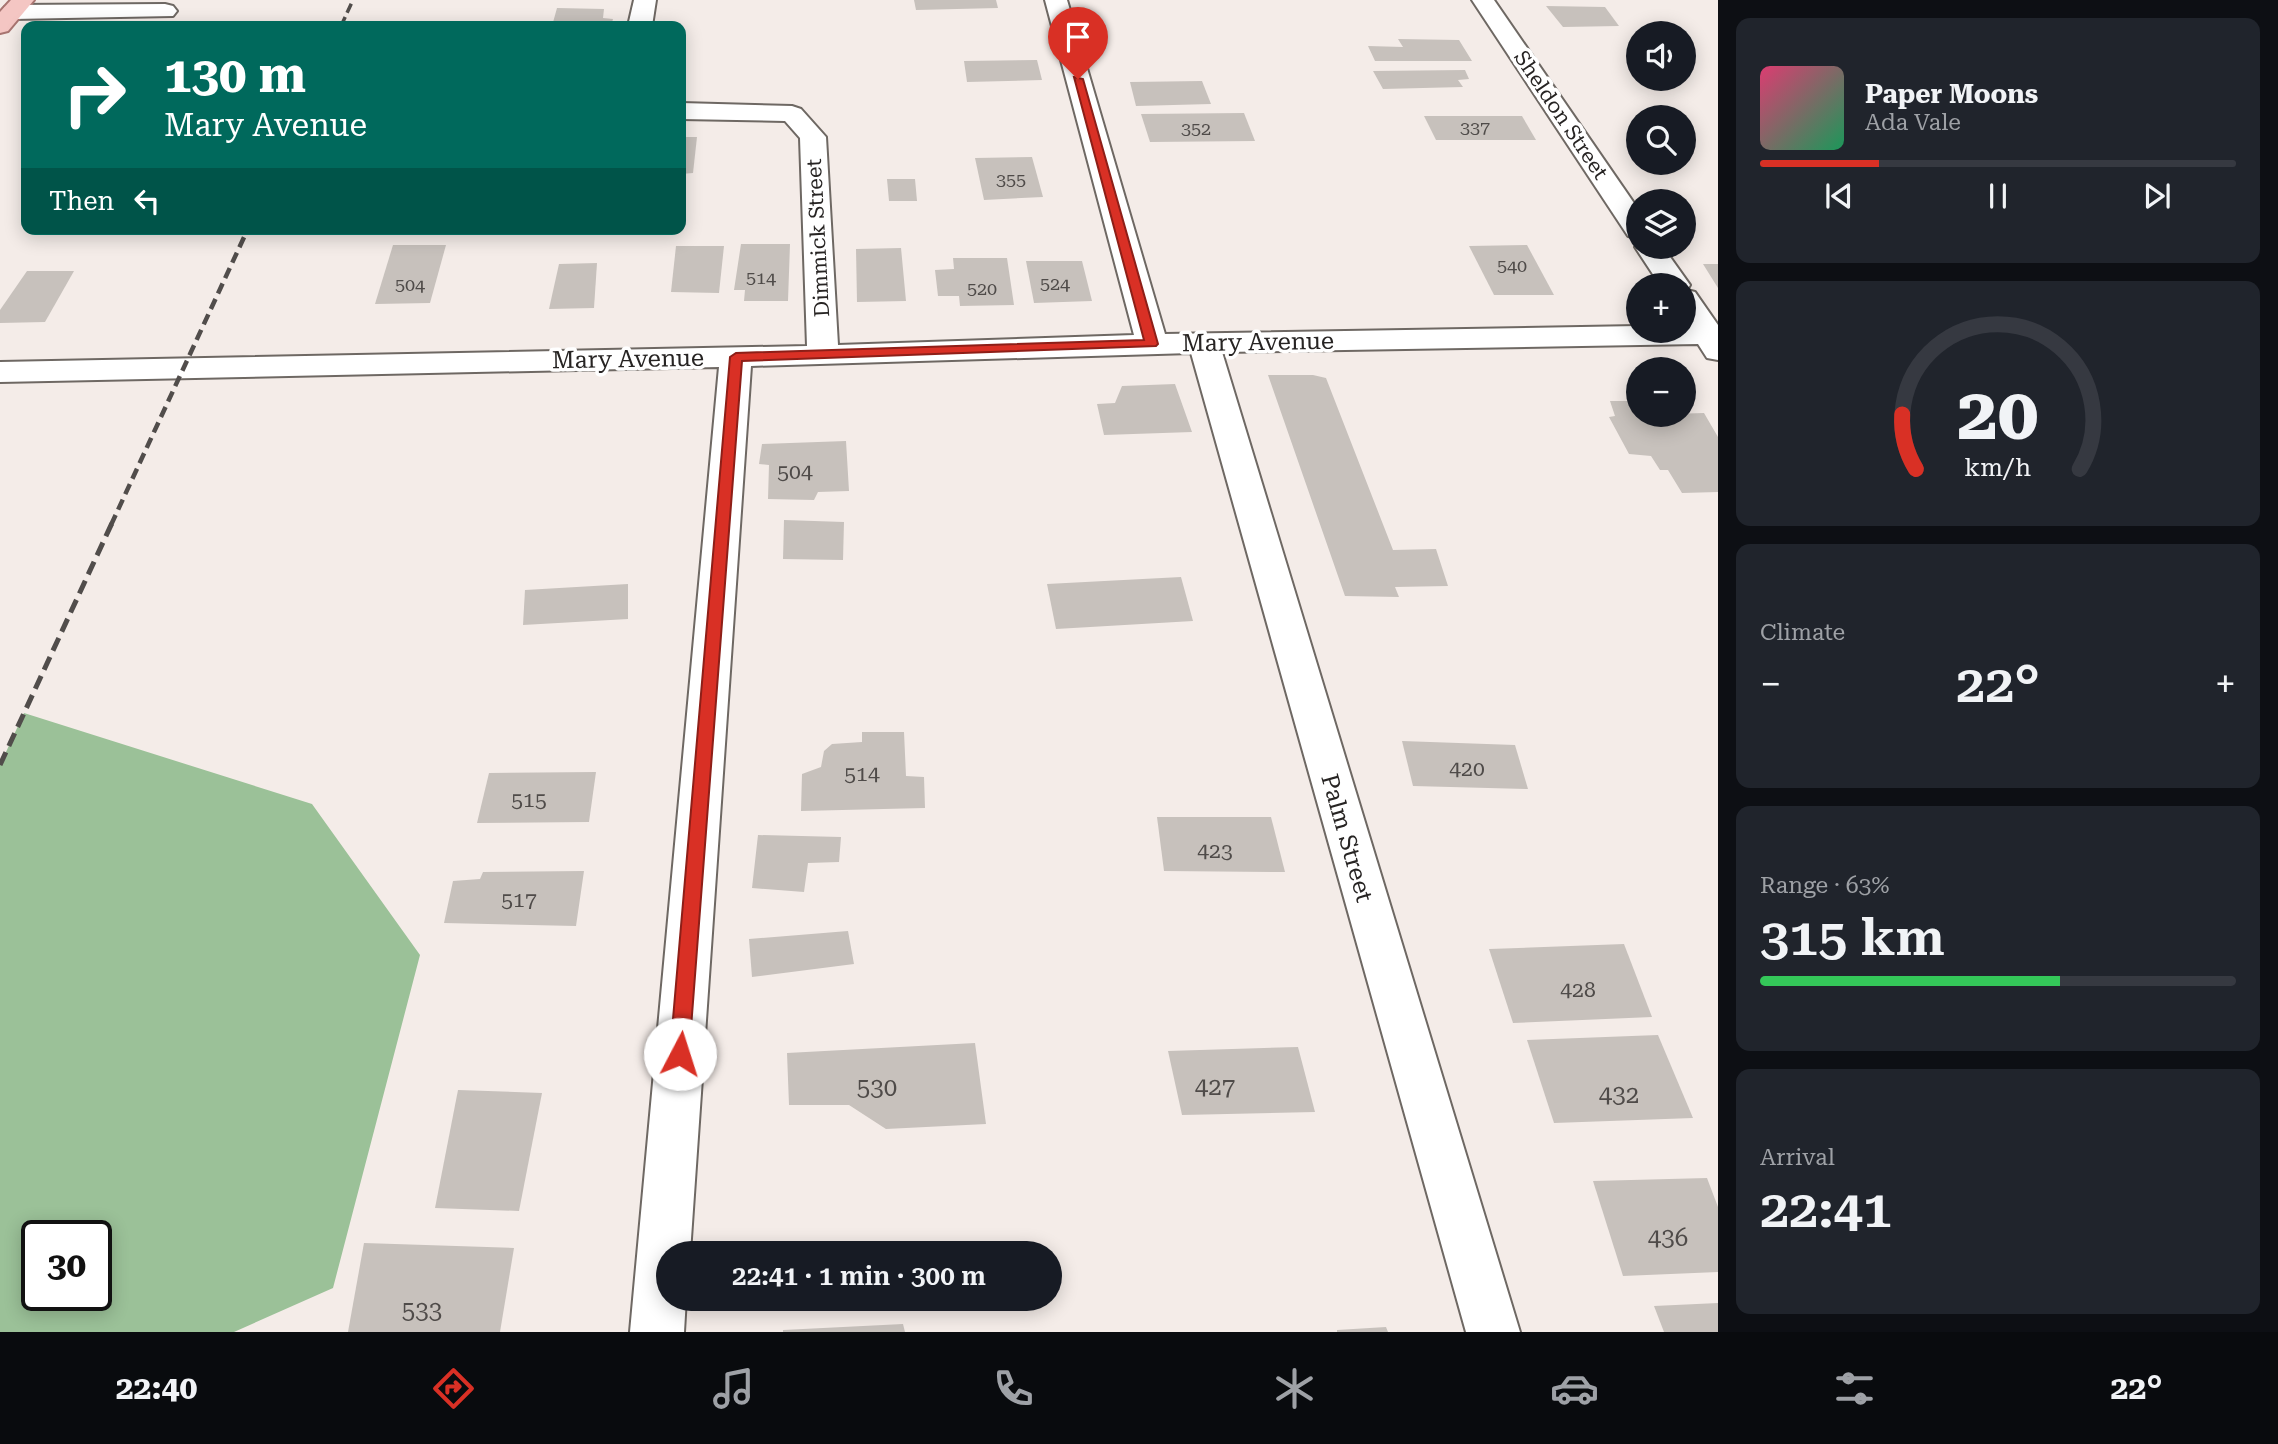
<!DOCTYPE html>
<meta charset="utf-8">
<style>
:root{--surface:#171b24;--page:#20242c;--text:#f1f3f6;--muted:#9ea1a6;--line:#363941;--accent:#d93025}
body{margin:0;font-family:"Roboto Serif",serif;background:var(--page);color:var(--text);height:100vh;display:flex;flex-direction:column;font-size:26px;white-space:nowrap}
*{box-sizing:border-box;margin:0}
p{font-size:23px;color:var(--muted)}
.icon{flex:none;width:38px;height:38px;fill:none;stroke:currentColor;stroke-width:2;stroke-linecap:round;stroke-linejoin:round}
.map{position:relative;flex:1;overflow:hidden}
.sheet{display:flex;flex-direction:column;gap:18px;padding:18px;background:#0d0f14;width:560px}
.sheet>*{flex:none}
.guide{position:absolute;left:21px;top:21px;width:665px;height:214px;border-radius:14px;box-shadow:0 4px 18px #0003;background:#00695c;color:#fff;overflow:hidden}
.buttons{position:absolute;left:1626px;top:21px;display:grid;gap:14px}
.buttons a{display:grid;place-items:center;width:70px;height:70px;border-radius:50%;background:var(--surface);box-shadow:0 4px 18px #0003;font-size:35px}
.speed{position:absolute;left:21px;top:1220px;display:flex;gap:14px;font-size:35px;font-weight:700;text-align:center}
.speed>*{display:grid;place-content:center;width:91px;height:91px;border-radius:50%;background:var(--surface);box-shadow:0 4px 18px #0003;line-height:1}
.speed .limit{border:4px solid #111;border-radius:10px;background:#fff;color:#111}
.pin{position:absolute;display:grid;place-items:center;width:60px;height:60px;color:#fff;margin:-72px -30px;border-radius:50% 50% 50% 0;rotate:-45deg;box-shadow:0 0 7px #0007}
.pin .icon{rotate:45deg}
.me{position:absolute;width:77px;margin:-38px;rotate:5deg;stroke-linejoin:round;filter:drop-shadow(0 0 5px #0008)}
.turn{display:flex;align-items:center;gap:24px;height:147px;padding:0 28px;font-size:32px}
.turn .icon{width:91px;height:91px;stroke-width:2.5}
.turn b{display:block;font-size:49px;line-height:60px}
.then{display:flex;align-items:center;height:66px;padding:0 28px;background:#0003;gap:14px;font-size:26px}
.big{font-size:52px;font-weight:600;line-height:1.1}
.sheet .card{flex:1;display:flex;flex-direction:column;justify-content:center;gap:10px;min-width:0;padding:0 24px;border-radius:14px;background:var(--page)}
.sheet .dial{align-items:center;gap:0}
.dial svg{height:182px;overflow:visible;fill:none;stroke:var(--line);stroke-width:7;stroke-linecap:round;text-anchor:middle}
.dial text{fill:var(--text);stroke:none}
.song{display:flex;align-items:center;gap:21px}
.cover{width:84px;height:84px;border-radius:10px;background:linear-gradient(135deg,hsl(340 70% 55%),hsl(150 70% 35%))}
.played{height:7px;border-radius:4px;background:linear-gradient(90deg,var(--accent) 25%,var(--line) 25%)}
.keys{display:flex;justify-content:space-around;direction:ltr}
.heat{display:flex;justify-content:space-between;align-items:center;font-size:38px;direction:ltr}
.charge{height:10px;border-radius:5px;background:linear-gradient(90deg,#34c759 63%,var(--line) 0)}
.trip{position:absolute;left:656px;top:1241px;width:406px;height:70px;border-radius:35px;background:var(--surface);box-shadow:0 4px 18px #0003;font-weight:600;line-height:70px;text-align:center}
.tabs{display:flex;height:112px;justify-content:space-around;align-items:center;background:#090b0e;color:var(--muted)}
.tabs .icon{width:49px;height:49px}
.tabs .active{color:var(--accent)}
.tabs b{font-size:32px;color:var(--text)}
main{display:flex;flex:1;min-height:0}
.map>svg:first-child{display:block}
.forest{fill:#9bc198;fill-rule:evenodd}
.building{fill:#c7c1bc}
.lines{fill:none;stroke-linecap:round;stroke-linejoin:round}
.minor-casing{stroke:#6e6863;stroke-width:4}
.major-casing{stroke:#a87571;stroke-width:4}
.minor{fill:#fff;fill-rule:evenodd}
.major{fill:#f4c6c3;fill-rule:evenodd}
.rail-far2{stroke:#514d4b;stroke-width:3.5;stroke-dasharray:10 4.5;stroke-linecap:butt}
.rail-far1{stroke:#514d4b;stroke-width:4.5;stroke-dasharray:11 6;stroke-linecap:butt}
.rail{stroke:#514d4b;stroke-width:5;stroke-dasharray:14 7;stroke-linecap:butt}
.route{fill:#d93025;stroke:#8d1f18;stroke-width:2}
.labels{text-anchor:middle;stroke-width:7;stroke-linejoin:round;paint-order:stroke}
.far-number-label{font-size:18px;fill:#4f4b49}
.far-street-label{font-size:21px;fill:#272423;stroke:#fff}
.number-label{font-size:21px;fill:#4f4b49}
.street-label{font-size:24px;fill:#272423;stroke:#fff}
.near-number-label{font-size:24px;fill:#4f4b49}
</style>
<main>
<div class="map">
<svg width="1718" height="1332" viewBox="0 0 1718 1332">
<rect width="100%" height="100%" fill="#f4ece8"/>
<path class="forest" d="M24 713 312 804 420 955 333 1288 234 1332H0V765ZM37 1236H96V1295H37Z"/>
<g class="building">
<path d="M914 0H996L998 8 916 10Z"/>
<path d="M1546 6 1605 7 1619 26 1563 27Z"/>
<path d="M557 8 604 9 603 18 613 19 611 26H552Z"/>
<path d="M1398 39 1459 40 1472 61H1375L1368 46 1403 47Z"/>
<path d="M1037 60 1042 80 967 82 964 61Z"/>
<path d="M1465 70 1469 79 1458 80 1463 87 1383 89 1373 71Z"/>
<path d="M1202 81 1211 104 1136 106 1130 82Z"/>
<path d="M1244 113 1255 141 1150 142 1141 114Z"/>
<path d="M1424 116H1522L1536 140H1436Z"/>
<path d="M681 137H697L693 173 681 174Z"/>
<path d="M1032 157 1043 197 984 200 975 158Z"/>
<path d="M887 179H915L917 201H889Z"/>
<path d="M741 244H790L788 301H744L745 290H734Z"/>
<path d="M393 245H446L430 303 375 304Z"/>
<path d="M1527 245 1554 295H1494L1469 246Z"/>
<path d="M676 246H724L719 293 671 292Z"/>
<path d="M901 248 906 301 857 302 856 249Z"/>
<path d="M953 258H1007L1014 305 960 306 959 296H938L935 270 954 269Z"/>
<path d="M1026 261H1082L1092 301 1034 303Z"/>
<path d="M597 263 594 308 549 309 559 264Z"/>
<path d="M1703 264H1718V288Z"/>
<path d="M27 271H74L45 322 0 323V310Z"/>
<path d="M1268 375H1313L1326 378 1393 550 1436 549 1448 586 1395 587 1399 597 1345 596Z"/>
<path d="M1175 384 1192 432 1104 435 1097 404 1115 403 1122 386Z"/>
<path d="M1610 401H1638V415L1704 413 1718 437V492L1682 493 1668 470H1660L1651 456 1629 454 1609 417 1615 416Z"/>
<path d="M846 441 849 491 818 492 814 500 768 499 769 465 759 464 762 444Z"/>
<path d="M784 520 844 522 843 560 783 559Z"/>
<path d="M1181 577 1193 621 1056 629 1047 584Z"/>
<path d="M628 584V619L523 625 525 590Z"/>
<path d="M862 732H904L906 776 924 777 925 808 801 811 802 774 821 767 824 751 832 744 862 742Z"/>
<path d="M1402 741 1515 745 1528 789 1413 786Z"/>
<path d="M596 772 589 822 477 823 489 773Z"/>
<path d="M1157 817H1271L1285 872 1164 871Z"/>
<path d="M758 835 841 837 839 862 808 863 804 892 752 888Z"/>
<path d="M584 871 576 926 444 923 453 881 480 879 483 872Z"/>
<path d="M848 931 854 964 752 977 749 939Z"/>
<path d="M1624 944 1652 1017 1513 1023 1489 949Z"/>
<path d="M1658 1035 1693 1118 1554 1123 1527 1040Z"/>
<path d="M975 1043 986 1124 886 1129 849 1105H789L787 1053Z"/>
<path d="M1298 1047 1315 1112 1182 1115 1168 1051Z"/>
<path d="M458 1090 542 1093 519 1211 435 1208Z"/>
<path d="M1707 1178 1718 1207V1272L1623 1276 1593 1181Z"/>
<path d="M364 1243 514 1248 500 1332H348Z"/>
<path d="M1718 1303V1332H1664L1654 1306Z"/>
<path d="M903 1324 905 1332H783V1330Z"/>
<path d="M1386 1327 1388 1332H1337V1330Z"/>
</g>
<g class="lines">
<g class="minor-casing">
<g id="minor">
<path d="M634 0H656L652 26H628Z"/>
<path d="M1045 0H1067L1165 334 1638 326V331H1684V325H1686L1684 321V285H1660L1635 247 1638 242V247H1663L1690 285 1687 290 1695 292 1718 325V360L1707 358 1698 344 1222 352 1520 1332H1466L1191 353 751 366 690 1253H668V1298H686L684 1332H630L719 367 0 382V362L807 346 800 138 785 121 681 119V103L792 106 801 109 826 137 838 345 1134 335Z"/>
<path d="M1472 0H1494L1638 209V238L1628 236Z"/>
<path d="M165 4 173 6 177 11 173 16 13 19 5 17 1 12 5 7 13 5Z"/>
</g>
</g>
<g class="major-casing">
<path id="major" d="M11 0H34L8 31 0 33V12Z"/>
</g>
<use href="#minor" class="minor"/>
<use href="#major" class="major"/>
<g class="rail-far2">
<path d="M341 26 353 0"/>
<path d="M245 234 248 229"/>
</g>
<path class="rail-far1" d="M111 525 246 233"/>
<path class="rail" d="M0 765 112 523"/>
</g>
<path class="route" d="M1074 77 1083 79 1158 344 1156 346 742 361 689 1054 686 1060 680 1063 673 1060 670 1054 730 357 736 353 1144 340Z"/>
<g class="labels">
<g class="far-number-label">
<text x="1475" y="134">337</text>
<text x="1196" y="135">352</text>
<text x="1011" y="186">355</text>
<text x="1512" y="272">540</text>
<text x="761" y="284">514</text>
<text x="1055" y="290">524</text>
<text x="410" y="291">504</text>
<text x="982" y="295">520</text>
</g>
<g class="far-street-label">
<text transform="translate(1561 115) rotate(56)" y="7">Sheldon Street</text>
<text transform="translate(818 238) rotate(-93)" y="7">Dimmick Street</text>
</g>
<g class="number-label">
<text x="795" y="479">504</text>
<text x="1467" y="776">420</text>
<text x="862" y="781">514</text>
<text x="529" y="807">515</text>
<text x="1215" y="858">423</text>
<text x="519" y="907">517</text>
<text x="1578" y="997">428</text>
</g>
<g class="street-label">
<text transform="translate(1258 342) rotate(-1)" y="8">Mary Avenue</text>
<text transform="translate(628 359) rotate(-1)" y="8">Mary Avenue</text>
<text transform="translate(1347 838) rotate(74)" y="8">Palm Street</text>
</g>
<g class="near-number-label">
<text x="1215" y="1095">427</text>
<text x="877" y="1096">530</text>
<text x="1619" y="1103">432</text>
<text x="1668" y="1246">436</text>
<text x="422" y="1319">533</text>
</g>
</g>
</svg>
<div class="buttons">
<a><svg class="icon" aria-label="sound" viewBox="0 0 24 24"><path d="M4 9h4l5-4v14l-5-4H4zM17 9q2 3 0 6"/></svg></a>
<a><svg class="icon" aria-label="search" viewBox="0 0 24 24"><circle cx="10" cy="10" r="6"/><path d="M15 15l6 6"/></svg></a>
<a><svg class="icon" aria-label="layers" viewBox="0 0 24 24"><path d="M12 4l9 5-9 5-9-5zM3 14l9 5 9-5"/></svg></a>
<a>+</a>
<a>−</a>
</div>
<div class="speed"><div class="limit">30</div></div>
<div class="pin" style="left:1078px;top:79px;background:#d93025"><svg class="icon" aria-label="arrive" viewBox="0 0 24 24"><path d="M6 21V4h12l-3 4 3 4H6"/></svg></div>
<svg class="me" style="left:680px;top:1054px" viewBox="-20 -20 40 40"><circle r="19" fill="#fff"/><path d="M0-13L10 11 0 6-10 11z" fill="#d93025"/></svg>
<div class="trip">22:41 · 1 min · 300 m</div>
<div class="guide">
<div class="turn"><svg class="icon" aria-label="right" viewBox="0 0 24 24"><path d="M7 20v-9h11M14 6l5 5-5 5"/></svg><div><b>130 m</b>Mary Avenue</div></div>
<div class="then">Then<svg class="icon" aria-label="left" viewBox="0 0 24 24"><path d="M17 20v-9H6M10 6l-5 5 5 5"/></svg></div>
</div>
</div>
<section class="sheet">
<div class="card">
<div class="song"><i class="cover"></i><div><b>Paper Moons</b><p>Ada Vale</p></div></div>
<div class="played"></div>
<div class="keys"><svg class="icon" aria-label="previous" viewBox="0 0 24 24"><path d="M18 5L8 12l10 7zM5 5v14"/></svg><svg class="icon" aria-label="pause" viewBox="0 0 24 24"><path d="M8 5v14M16 5v14"/></svg><svg class="icon" aria-label="next" viewBox="0 0 24 24"><path d="M6 5l10 7-10 7zM19 5v14"/></svg></div>
</div>
<div class="card dial"><svg viewBox="0 0 100 80">
<path d="M14 69A42 42 0 1 1 86 69"/>
<path d="M14 69A42 42 0 0 1 8 45" stroke="#d93025"/>
<text x="50" y="56" font-size="32" font-weight="700">20</text>
<text x="50" y="72" font-size="11">km/h</text>
</svg></div>
<div class="card"><p>Climate</p>
<div class="heat"><a>−</a><b class="big">22°</b><a>+</a></div>
</div>
<div class="card"><p>Range · 63%</p><b class="big">315 km</b><div class="charge"></div></div>
<div class="card"><p>Arrival</p><b class="big">22:41</b></div>
</section>
</main>
<nav class="tabs">
<b>22:40</b>
<svg class="icon active" aria-label="directions" viewBox="0 0 24 24"><path d="M12 3l9 9-9 9-9-9zM9 14v-3h6M13 9l2 2-2 2"/></svg>
<svg class="icon" aria-label="music" viewBox="0 0 24 24"><path d="M9 18V5l10-2v13"/><circle cx="6" cy="18" r="3"/><circle cx="16" cy="16" r="3"/></svg>
<svg class="icon" aria-label="phone" viewBox="0 0 24 24"><path d="M5 4h4l2 5-3 2q2 4 5 5l2-3 5 2v4C11 20 4 13 5 4z"/></svg>
<svg class="icon" aria-label="climate" viewBox="0 0 24 24"><path d="M12 3v18M4 7l16 10M4 17L20 7"/></svg>
<svg class="icon" aria-label="car" viewBox="0 0 24 24"><path d="M5 17H2v-5l4-1 3-4h7l3 4 3 1v5h-3M9 17h6M6 11h13"/><circle cx="7" cy="17" r="2"/><circle cx="17" cy="17" r="2"/></svg>
<svg class="icon" aria-label="filters" viewBox="0 0 24 24"><path d="M4 7h16M4 17h16"/><circle cx="9" cy="7" r="2"/><circle cx="15" cy="17" r="2"/></svg>
<b>22°</b>
</nav>
